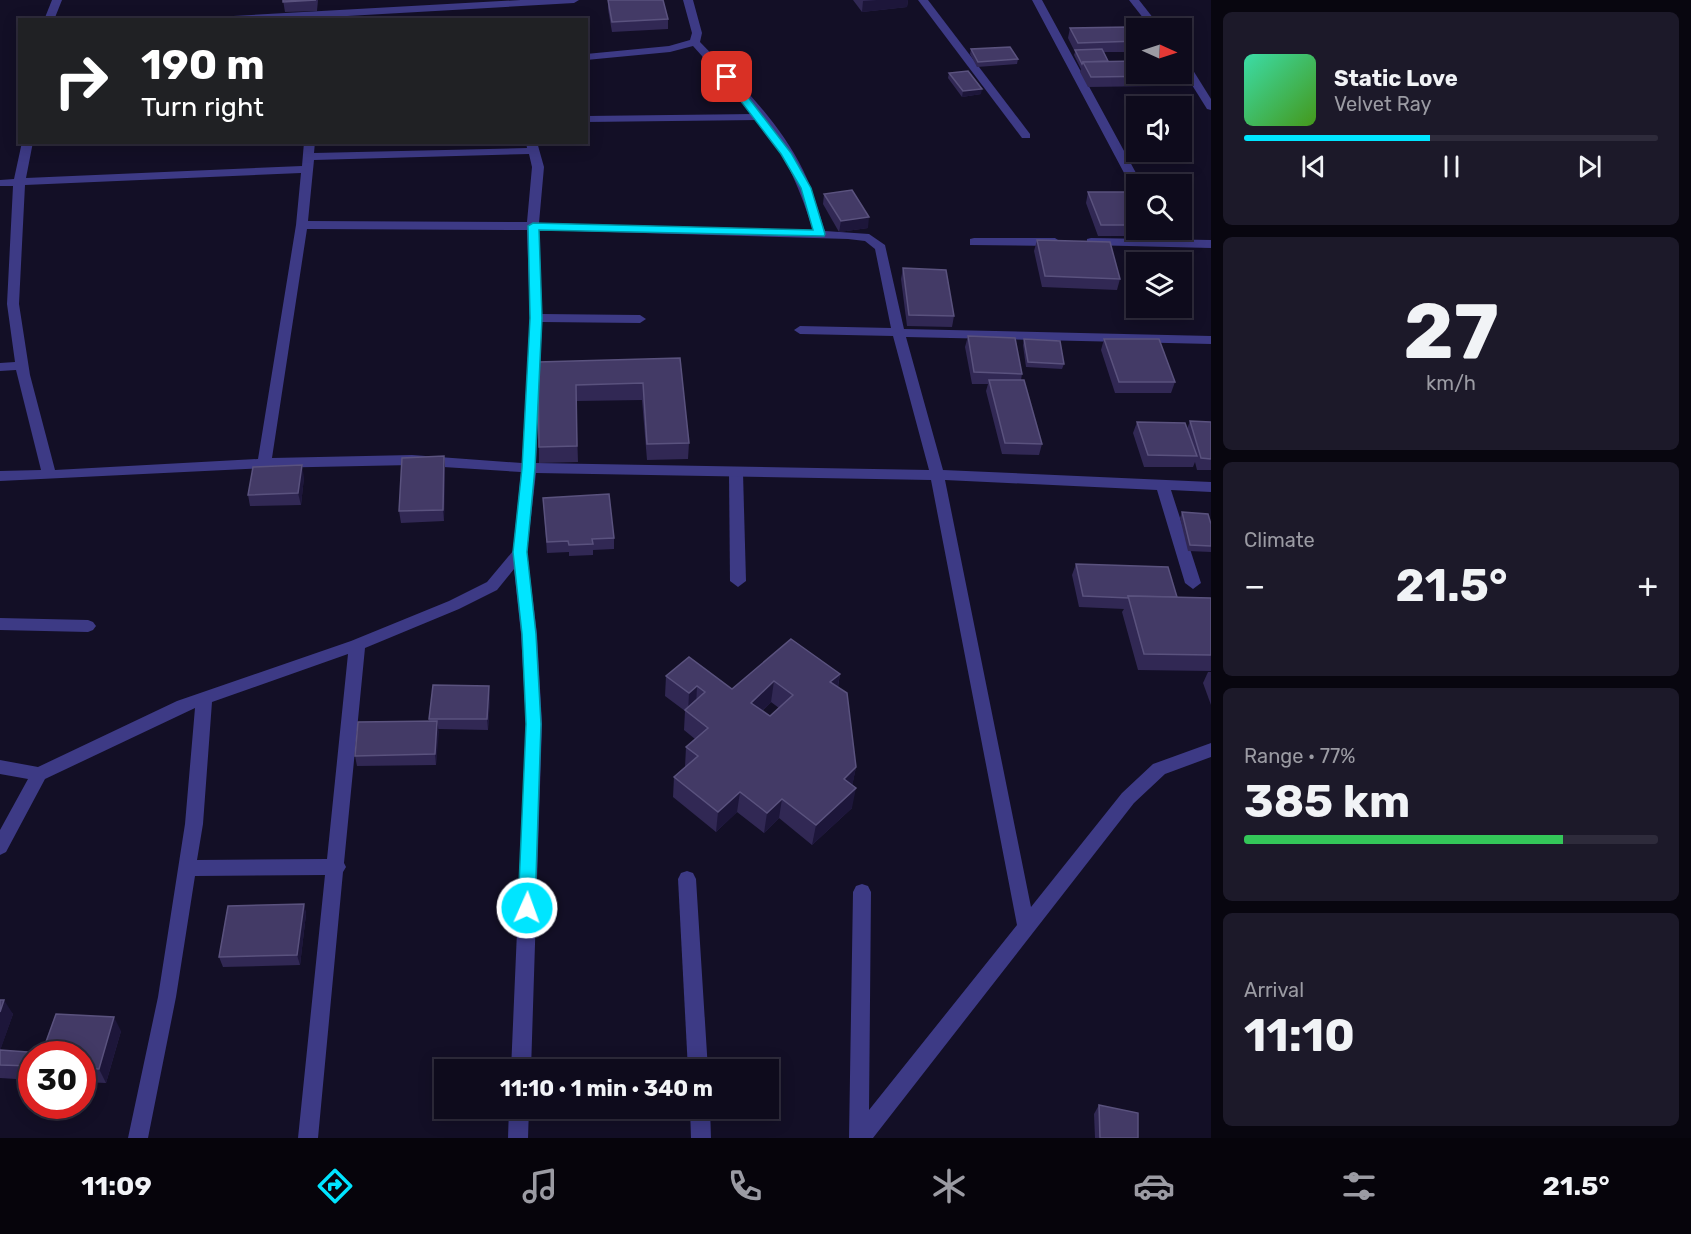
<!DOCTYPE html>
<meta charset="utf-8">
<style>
:root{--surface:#0e0b1c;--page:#1c1929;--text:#f1f3f6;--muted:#9b9ba3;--line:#2e2b3b;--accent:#00e5ff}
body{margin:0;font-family:Rubik,sans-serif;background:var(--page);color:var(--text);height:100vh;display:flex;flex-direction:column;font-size:22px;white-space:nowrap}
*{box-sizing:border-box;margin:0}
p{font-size:20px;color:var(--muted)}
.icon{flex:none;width:33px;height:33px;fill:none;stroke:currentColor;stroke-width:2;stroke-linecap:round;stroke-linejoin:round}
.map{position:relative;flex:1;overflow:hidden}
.sheet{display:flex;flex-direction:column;gap:12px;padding:12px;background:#08060f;width:480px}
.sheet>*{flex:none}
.guide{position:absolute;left:18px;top:18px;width:570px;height:126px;border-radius:0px;box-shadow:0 3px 15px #0003,0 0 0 2px var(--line);background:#202124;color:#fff;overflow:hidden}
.needle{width:39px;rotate:93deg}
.tools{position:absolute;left:1126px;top:18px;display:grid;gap:12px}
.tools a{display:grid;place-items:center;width:66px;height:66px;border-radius:0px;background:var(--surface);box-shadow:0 3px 15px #0003,0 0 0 2px var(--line);font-size:30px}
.speed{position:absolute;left:18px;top:1041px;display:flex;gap:12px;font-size:30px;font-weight:700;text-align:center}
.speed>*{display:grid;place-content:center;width:78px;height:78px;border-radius:50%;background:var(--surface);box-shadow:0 3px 15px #0003,0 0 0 2px var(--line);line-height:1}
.speed .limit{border:9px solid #d22;background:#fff;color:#111}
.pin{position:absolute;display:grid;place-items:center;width:51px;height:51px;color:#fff;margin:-26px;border-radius:12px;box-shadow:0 3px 9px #0006}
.me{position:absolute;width:66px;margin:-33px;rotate:2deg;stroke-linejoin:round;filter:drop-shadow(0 0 4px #0008)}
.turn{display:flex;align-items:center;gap:21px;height:126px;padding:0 24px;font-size:27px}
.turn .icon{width:78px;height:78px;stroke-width:2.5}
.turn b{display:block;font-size:42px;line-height:51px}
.big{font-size:45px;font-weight:700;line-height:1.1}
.sheet .tile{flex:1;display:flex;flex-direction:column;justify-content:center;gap:9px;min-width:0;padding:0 21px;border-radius:9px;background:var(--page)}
.sheet .dial{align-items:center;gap:0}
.dial b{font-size:78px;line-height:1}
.song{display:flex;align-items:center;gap:18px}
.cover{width:72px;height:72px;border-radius:9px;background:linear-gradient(135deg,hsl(160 70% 55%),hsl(100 70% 35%))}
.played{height:6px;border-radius:3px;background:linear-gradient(90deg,var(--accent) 45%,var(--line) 45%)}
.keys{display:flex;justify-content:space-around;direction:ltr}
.heat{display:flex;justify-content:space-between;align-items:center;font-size:33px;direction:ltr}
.charge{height:9px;border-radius:4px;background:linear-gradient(90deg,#34c759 77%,var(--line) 0)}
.trip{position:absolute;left:434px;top:1059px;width:345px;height:60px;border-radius:0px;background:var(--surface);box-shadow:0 3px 15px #0003,0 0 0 2px var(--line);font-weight:700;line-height:60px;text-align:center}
.tab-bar{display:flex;height:96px;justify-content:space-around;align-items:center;background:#06040b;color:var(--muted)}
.tab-bar .icon{width:42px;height:42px}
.tab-bar .current{color:var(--accent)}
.tab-bar b{font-size:27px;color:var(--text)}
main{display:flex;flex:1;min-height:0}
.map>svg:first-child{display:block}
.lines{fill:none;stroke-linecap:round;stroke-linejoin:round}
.service{fill:#3d3a85;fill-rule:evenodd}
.minor{fill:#3d3a85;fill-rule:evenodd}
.tertiary{fill:#3d3a85;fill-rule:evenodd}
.wall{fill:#312854;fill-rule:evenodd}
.shaded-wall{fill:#1d163a}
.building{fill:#433a66;stroke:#5a527e;stroke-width:1.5;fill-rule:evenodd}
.route{fill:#00e5ff;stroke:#0095a6;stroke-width:1.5}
</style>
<main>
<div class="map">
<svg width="1211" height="1138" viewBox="0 0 1211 1138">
<rect width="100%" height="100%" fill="#130f26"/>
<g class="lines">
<path class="service" d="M736 468 743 473 746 581 738 587 730 581 729 473Z"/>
<g class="minor">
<path d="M52 0H62L54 20H44Z"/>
<path d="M521 0H579L574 3 277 20H210L215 17Z"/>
<path d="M683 0H693L702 33 700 42C737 81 779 121 803 170 813 190 818 210 825 231L869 234 885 245 904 329 1211 336V344L906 337 943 470 1211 482V492L1171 490 1201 583 1193 589 1185 583 1157 490 945 480 1031 907 1122 793 1153 764 1211 743V757L1165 774 1134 803 873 1138H849L853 892 856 886 862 884 868 886 871 892 869 1110 1017 925 931 480 536 473 527 552 537 634 542 724 531 1070H511L526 724 521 634 514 569 497 590 459 609 365 648 344 863 346 867 343 872 318 1138H298L325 875 195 876 176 997 148 1138H128L158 997 185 824 195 708 45 779 6 852 0 855V830L28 779 0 774V760L38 767 177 701 351 641 449 601 487 582 513 551 521 472 412 465 264 468 0 481V471L41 470 16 370 0 371V363L15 362 7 304 13 186H0V180L14 179 22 142H33L26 178 302 166 304 142H315L314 153 527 148 526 142H537L544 167 539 223 813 230C800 189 786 155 759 120L586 122V116L754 114 693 46 670 52 586 60V54L669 46 690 40 692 33ZM529 154 532 167 527 222 308 221 314 160ZM301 173 296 225 258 459 55 470 30 375 19 304 25 185ZM307 229 527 230 530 318 522 463 412 455 272 458ZM539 230 848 239 865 241 875 249 891 328 800 326 794 330 800 334 893 336 929 470 536 463 542 322 640 323 646 319 640 315 542 314ZM348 654 327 859 197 860 203 824 212 702Z"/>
<path d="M918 0H928L1030 134V138H1022Z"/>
<path d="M1032 0H1042L1142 184H1137V189L1131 186Z"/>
<path d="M974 238H1055L1061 242 1055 246 970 245V239Z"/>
<path d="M1091 238 1211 240V248L1087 245V239Z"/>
<path d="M0 618 88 620 93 622 96 626 93 630 88 632 0 630Z"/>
<path d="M687 871 693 873 696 879 708 1070H688L678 879 681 873Z"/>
<path d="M509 1108H529L528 1138H508Z"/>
<path d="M690 1108H710L711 1138H691Z"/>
</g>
<g class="tertiary">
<path d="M1129 0H1139L1161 28H1151Z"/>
<path d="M1182 58 1186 59 1211 99V110L1207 109 1182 69Z"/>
</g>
</g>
<g class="wall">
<path d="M283 0H318L317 11 285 12Z"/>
<path d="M608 0 668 19V29L612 32 608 9Z"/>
<path d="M853 0H908L907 7 862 12Z"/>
<path d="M1070 28 1137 41 1134 52H1104L1108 61 1161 76 1158 86 1088 87 1080 72 1081 69 1074 55 1075 52 1068 38Z"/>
<path d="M971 49 1018 59 1017 64 977 67 970 54Z"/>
<path d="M949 73 981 94 962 97 948 78Z"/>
<path d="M125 142H151L126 145Z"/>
<path d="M1088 192 1137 199V230H1146L1144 236H1098L1086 203Z"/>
<path d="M824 194 868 228 839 232 823 204Z"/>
<path d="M1037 240 1120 279 1117 290 1042 287 1034 251Z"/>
<path d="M903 268 954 316 952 327 907 326 901 279Z"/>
<path d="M968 336 1022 374 1021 380 1042 444 1039 455 1002 454 986 391 988 384H972L965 347Z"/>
<path d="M1024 339 1064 364 1062 369 1026 367 1023 345Z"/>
<path d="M1104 339 1175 382 1171 393H1115L1101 350Z"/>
<path d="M680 358 689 443 688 459 647 460 642 400 576 401 578 462 539 463 538 362Z"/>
<path d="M1190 421 1211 422V470H1197L1195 462 1193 467H1144L1133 433 1137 422 1187 429Z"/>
<path d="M444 456 445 467 444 521 401 523 399 511Z"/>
<path d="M304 477 301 505 250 506 248 495Z"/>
<path d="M543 498 614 538V549L593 550V555L569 556V552L547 553Z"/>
<path d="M1182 512 1211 524V552L1188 551 1180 518Z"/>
<path d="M1076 564 1177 597 1211 598V671L1138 670 1122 612 1124 609 1079 607 1072 575Z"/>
<path d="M791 639 840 674 838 687 856 767 852 786V808L812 845 779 818 764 833 737 812 716 832 673 797 674 777 685 767 686 747 695 739 684 730 685 711 665 696 666 676 732 689ZM771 702 779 708 770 716 762 711Z"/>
<path d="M1208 672H1211V705L1203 683Z"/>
<path d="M490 697 488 730 438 729 436 765 357 766 355 756 429 721V719Z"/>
<path d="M304 904 306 914 300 965 223 967 219 957Z"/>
<path d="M0 1000 13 1014 0 1050 42 1053 121 1031 106 1083 82 1082V1054H32V1080L0 1078Z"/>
<path d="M1099 1105 1138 1138H1095L1094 1114Z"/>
</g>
<g class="shaded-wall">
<path d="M877 0H908L907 7 862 12 863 1Z"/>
<path d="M982 89 981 94 962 97 963 91Z"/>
<path d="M869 217 868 228 839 232 841 221Z"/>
<path d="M444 456 445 467 444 521 443 510Z"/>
<path d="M302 465 304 477 301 505 298 493Z"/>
<path d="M840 674 836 694 830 682Z"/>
<path d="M774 681 771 702 748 723 751 703Z"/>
<path d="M489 686 490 697 488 730 487 719Z"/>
<path d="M697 686 696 707 688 713 689 693Z"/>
<path d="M437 721 439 732 436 765 435 754Z"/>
<path d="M856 767 852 787 844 779Z"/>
<path d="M856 788 852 808 812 845 816 825Z"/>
<path d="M740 792 737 812 716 832 718 812Z"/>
<path d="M782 799 779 818 764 833 767 813Z"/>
<path d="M304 904 306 914 300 965 297 955Z"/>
<path d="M4 1000 13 1014 0 1051V1012Z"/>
<path d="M114 1017 121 1031 106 1083 99 1069Z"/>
</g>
<g class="building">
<path d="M283 0H316L283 2Z"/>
<path d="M608 0H663L668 19 612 22Z"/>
<path d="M1129 27 1137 41 1078 43 1070 28Z"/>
<path d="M1010 47 1018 59 978 62 971 49Z"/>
<path d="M1102 49 1108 61 1083 62 1082 64 1075 50Z"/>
<path d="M1137 61V74H1160L1161 76 1091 77 1083 62Z"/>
<path d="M968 71 982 89 963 91 949 73Z"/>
<path d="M852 190 869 217 841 221 824 194Z"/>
<path d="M1088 192H1134L1137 199V225H1101Z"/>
<path d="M1037 240 1110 242 1120 279 1045 276Z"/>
<path d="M903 268 946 270 954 316 909 315Z"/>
<path d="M968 336 1015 338 1022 374 974 372Z"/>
<path d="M1024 339 1060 341 1064 364 1028 362Z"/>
<path d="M1104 339H1159L1175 382H1119Z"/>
<path d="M680 358 689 443 647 444 643 383 576 385 577 446 539 447 538 362Z"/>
<path d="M989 380H1024L1042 444 1005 443Z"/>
<path d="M1190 421 1211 422V459L1201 458Z"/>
<path d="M1137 422 1185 423 1197 456 1148 455Z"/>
<path d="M444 456 443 510 399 511 402 458Z"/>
<path d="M302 465 298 493 248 495 253 467Z"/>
<path d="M609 494 614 538 592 539 593 544 569 545 568 541 547 542 543 498Z"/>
<path d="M1182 512 1208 514 1211 524V546L1190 545Z"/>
<path d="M1076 564 1168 567 1177 597 1128 596 1129 598 1083 596Z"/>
<path d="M1128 596 1211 598V655L1144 654Z"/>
<path d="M791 639 840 674 830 682 847 693 856 767 844 779 856 788 816 825 782 799 767 813 740 792 718 812 674 777 698 756 686 747 708 728 685 710 705 692 697 686 689 693 666 676 689 657 732 689ZM774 681 793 695 770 716 751 703Z"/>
<path d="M433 685 489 686 487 719H429Z"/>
<path d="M437 721 435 754 355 756 358 722Z"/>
<path d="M304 904 297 955 219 957 228 906Z"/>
<path d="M0 1000H4L0 1012Z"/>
<path d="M56 1014 114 1017 99 1069 82 1068V1054H32V1066L0 1065V1050L42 1053Z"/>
<path d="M1099 1105 1138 1113V1138H1100Z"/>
</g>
<path class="route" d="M724 75H731L791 153 811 188 825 234 824 236 539 230 542 318 535 468 527 552 536 634 541 724 535 908 532 913 527 916 521 913 518 908 526 724 522 634 513 552 522 468 530 318 528 226 533 223 813 230 801 188 781 154 724 79Z"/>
</svg>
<div class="tools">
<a><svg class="needle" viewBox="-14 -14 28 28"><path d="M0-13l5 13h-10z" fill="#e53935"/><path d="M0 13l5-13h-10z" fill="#9b9ba3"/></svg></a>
<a><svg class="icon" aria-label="sound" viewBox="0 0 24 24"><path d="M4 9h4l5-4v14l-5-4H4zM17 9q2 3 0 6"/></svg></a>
<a><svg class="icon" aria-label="search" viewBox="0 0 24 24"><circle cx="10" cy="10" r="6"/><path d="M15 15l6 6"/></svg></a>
<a><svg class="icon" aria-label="layers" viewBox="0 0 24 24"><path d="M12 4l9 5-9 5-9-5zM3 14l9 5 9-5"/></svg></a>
</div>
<div class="speed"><div class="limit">30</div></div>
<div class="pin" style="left:727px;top:77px;background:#d93025"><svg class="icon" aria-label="arrive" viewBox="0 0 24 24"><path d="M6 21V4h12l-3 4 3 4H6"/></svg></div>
<svg class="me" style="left:527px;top:908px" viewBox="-20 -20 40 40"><circle r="17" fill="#00e5ff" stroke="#fff" stroke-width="3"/><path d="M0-11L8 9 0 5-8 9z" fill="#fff"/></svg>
<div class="trip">11:10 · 1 min · 340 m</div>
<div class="guide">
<div class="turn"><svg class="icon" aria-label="right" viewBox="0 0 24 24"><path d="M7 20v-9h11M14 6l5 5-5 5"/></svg><div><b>190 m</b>Turn right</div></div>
</div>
</div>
<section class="sheet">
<div class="tile">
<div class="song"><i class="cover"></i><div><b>Static Love</b><p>Velvet Ray</p></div></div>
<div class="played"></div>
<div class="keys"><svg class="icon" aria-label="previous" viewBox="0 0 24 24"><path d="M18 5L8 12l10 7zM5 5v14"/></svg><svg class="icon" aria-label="pause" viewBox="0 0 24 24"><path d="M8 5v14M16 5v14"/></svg><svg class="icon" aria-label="next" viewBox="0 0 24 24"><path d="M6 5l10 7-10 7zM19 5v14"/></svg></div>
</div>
<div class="tile dial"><b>27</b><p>km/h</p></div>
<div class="tile"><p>Climate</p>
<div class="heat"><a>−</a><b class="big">21.5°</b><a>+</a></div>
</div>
<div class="tile"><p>Range · 77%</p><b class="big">385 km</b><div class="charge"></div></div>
<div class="tile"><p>Arrival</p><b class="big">11:10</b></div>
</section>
</main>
<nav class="tab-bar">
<b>11:09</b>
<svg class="icon current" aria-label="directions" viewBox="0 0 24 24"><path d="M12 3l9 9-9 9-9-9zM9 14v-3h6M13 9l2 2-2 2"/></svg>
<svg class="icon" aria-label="music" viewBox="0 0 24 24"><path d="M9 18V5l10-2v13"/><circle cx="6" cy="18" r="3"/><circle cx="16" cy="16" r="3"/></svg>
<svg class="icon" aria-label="phone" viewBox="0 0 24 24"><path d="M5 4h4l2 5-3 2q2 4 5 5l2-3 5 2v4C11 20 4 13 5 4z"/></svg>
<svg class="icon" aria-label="climate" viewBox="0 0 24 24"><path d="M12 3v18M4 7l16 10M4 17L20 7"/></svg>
<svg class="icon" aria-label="car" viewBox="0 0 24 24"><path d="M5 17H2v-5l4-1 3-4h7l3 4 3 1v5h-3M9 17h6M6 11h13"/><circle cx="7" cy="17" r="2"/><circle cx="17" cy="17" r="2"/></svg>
<svg class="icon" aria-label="filters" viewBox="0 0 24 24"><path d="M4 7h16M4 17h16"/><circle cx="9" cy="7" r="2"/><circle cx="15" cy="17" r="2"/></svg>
<b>21.5°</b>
</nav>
